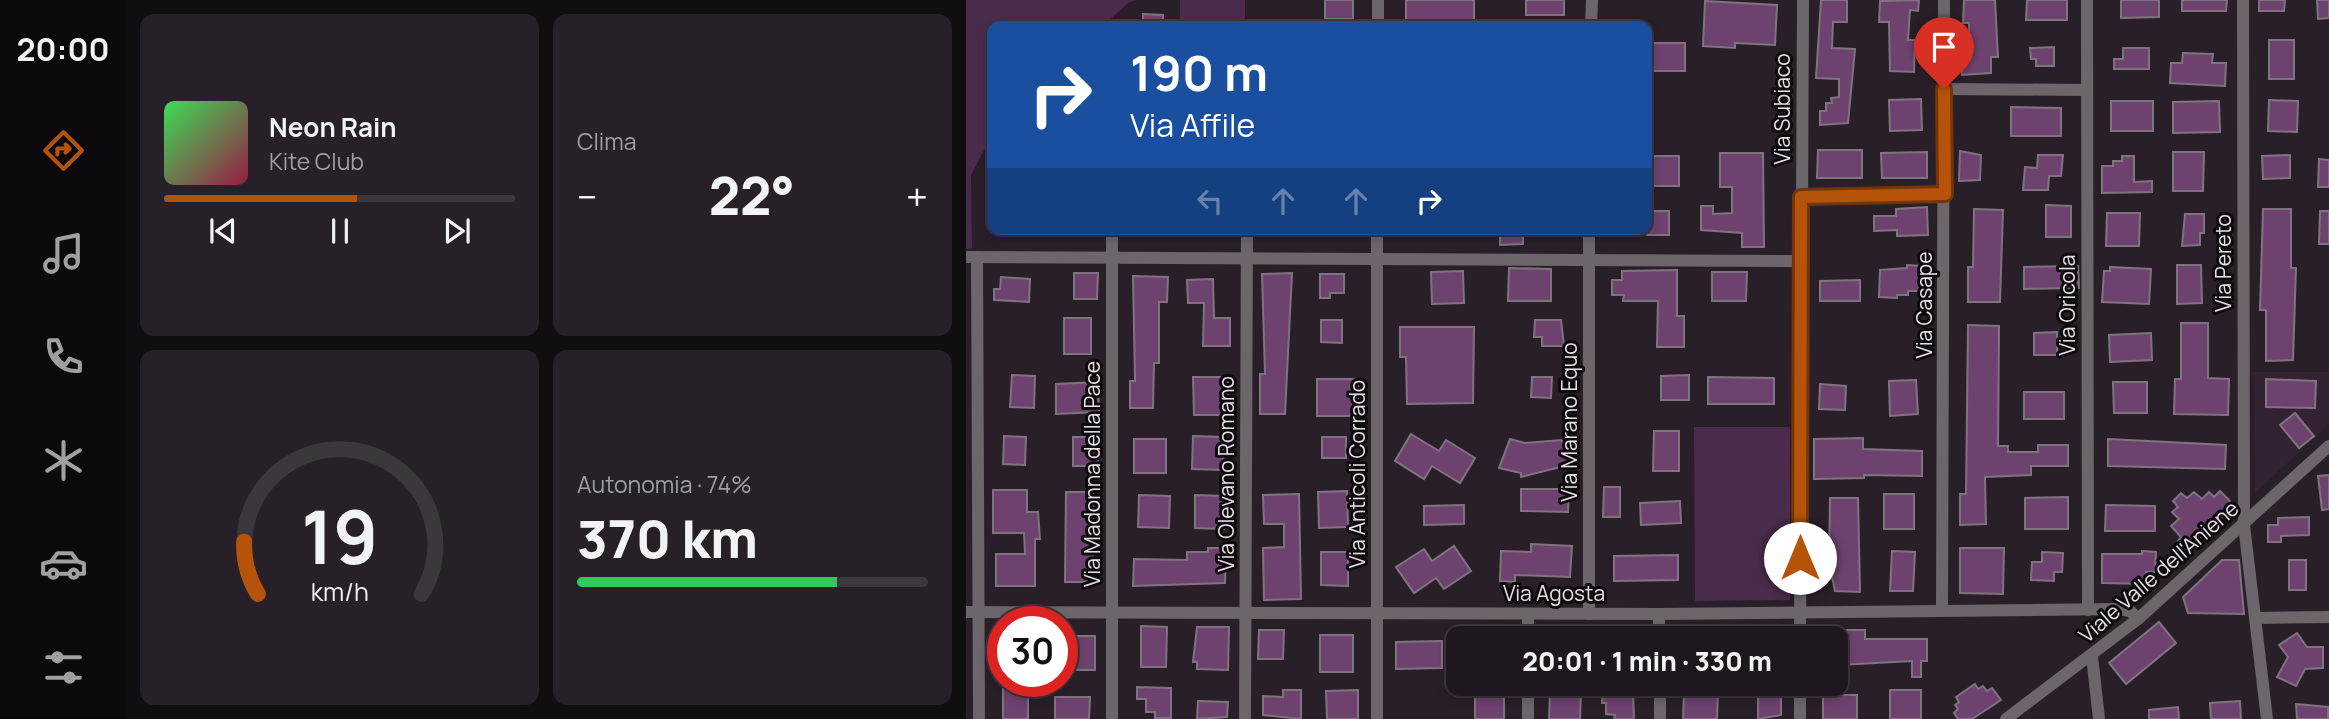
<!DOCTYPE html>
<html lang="it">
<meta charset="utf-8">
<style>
:root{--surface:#1f171f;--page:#272028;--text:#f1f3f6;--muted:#a19fa4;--line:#3c363d;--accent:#b45309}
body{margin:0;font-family:Manrope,sans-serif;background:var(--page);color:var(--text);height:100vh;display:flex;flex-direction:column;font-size:26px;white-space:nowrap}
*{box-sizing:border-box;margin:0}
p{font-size:23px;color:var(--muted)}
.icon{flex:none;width:38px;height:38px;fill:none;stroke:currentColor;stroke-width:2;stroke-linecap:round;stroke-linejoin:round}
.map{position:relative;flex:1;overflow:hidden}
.drawer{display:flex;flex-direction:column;gap:14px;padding:14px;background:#110d11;width:840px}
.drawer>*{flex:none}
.banner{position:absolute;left:21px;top:21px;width:665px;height:214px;border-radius:14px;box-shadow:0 4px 10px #0003,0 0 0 2px var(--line);background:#1a4fa0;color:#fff;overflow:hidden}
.speed{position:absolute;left:21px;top:606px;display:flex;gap:14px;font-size:35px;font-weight:700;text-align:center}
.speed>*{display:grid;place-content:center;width:91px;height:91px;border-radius:50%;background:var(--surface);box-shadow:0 4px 10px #0003,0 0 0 2px var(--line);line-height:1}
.speed .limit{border:10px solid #d22;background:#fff;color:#111}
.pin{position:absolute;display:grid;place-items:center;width:60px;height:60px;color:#fff;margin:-72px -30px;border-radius:50% 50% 50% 0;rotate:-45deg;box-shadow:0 0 7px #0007}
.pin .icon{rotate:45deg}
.me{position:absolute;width:77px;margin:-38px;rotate:0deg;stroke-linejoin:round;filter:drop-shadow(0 0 5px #0008)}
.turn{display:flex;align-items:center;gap:24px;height:147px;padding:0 28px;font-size:32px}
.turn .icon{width:91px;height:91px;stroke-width:2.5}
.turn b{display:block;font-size:49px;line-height:60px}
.lanes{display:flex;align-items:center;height:66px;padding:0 28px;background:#0003;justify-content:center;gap:35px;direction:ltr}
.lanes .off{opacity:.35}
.big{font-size:52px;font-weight:800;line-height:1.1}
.drawer .card{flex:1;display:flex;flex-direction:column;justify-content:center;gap:10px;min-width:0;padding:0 24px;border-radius:14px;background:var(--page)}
.drawer .dial{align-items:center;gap:0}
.dial svg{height:182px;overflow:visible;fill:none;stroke:var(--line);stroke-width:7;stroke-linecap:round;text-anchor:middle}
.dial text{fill:var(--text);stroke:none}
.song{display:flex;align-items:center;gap:21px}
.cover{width:84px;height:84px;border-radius:10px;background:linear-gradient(135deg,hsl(130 70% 55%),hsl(340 70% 35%))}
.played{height:7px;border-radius:4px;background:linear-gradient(90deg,var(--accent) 55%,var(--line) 55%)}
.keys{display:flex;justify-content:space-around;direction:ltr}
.heat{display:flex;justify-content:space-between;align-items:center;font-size:38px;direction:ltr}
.charge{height:10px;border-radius:5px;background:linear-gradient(90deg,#34c759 74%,var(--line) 0)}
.drawer .tiles{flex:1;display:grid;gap:14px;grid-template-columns:repeat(2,1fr)}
.trip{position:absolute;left:480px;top:626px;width:402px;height:70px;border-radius:14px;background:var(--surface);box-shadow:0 4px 10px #0003,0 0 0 2px var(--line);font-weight:800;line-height:70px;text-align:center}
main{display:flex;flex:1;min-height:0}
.tabs{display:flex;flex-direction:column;width:126px;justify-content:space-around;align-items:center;background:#0c090c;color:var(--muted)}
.tabs .icon{width:49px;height:49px}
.tabs .active{color:var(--accent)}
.tabs b{font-size:32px;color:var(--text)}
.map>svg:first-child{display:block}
.built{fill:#322232}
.green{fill:#4a2b4b}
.building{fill:#6d426e;stroke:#807380;stroke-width:2}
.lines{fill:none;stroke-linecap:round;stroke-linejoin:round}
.street{stroke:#6c666c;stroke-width:12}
.route-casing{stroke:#753606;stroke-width:18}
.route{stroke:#b45309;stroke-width:12}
.labels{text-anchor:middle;stroke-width:6;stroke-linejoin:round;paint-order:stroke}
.street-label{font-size:21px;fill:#e6dfe6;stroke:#0f0a0f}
</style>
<main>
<nav class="tabs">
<b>20:00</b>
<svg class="icon active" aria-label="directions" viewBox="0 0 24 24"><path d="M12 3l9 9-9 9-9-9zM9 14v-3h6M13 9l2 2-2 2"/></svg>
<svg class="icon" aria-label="music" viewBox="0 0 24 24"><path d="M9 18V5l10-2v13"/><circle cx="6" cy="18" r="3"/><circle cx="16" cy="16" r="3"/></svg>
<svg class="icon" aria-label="phone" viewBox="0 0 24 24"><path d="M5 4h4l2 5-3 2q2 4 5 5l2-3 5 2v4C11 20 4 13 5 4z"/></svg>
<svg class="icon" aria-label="climate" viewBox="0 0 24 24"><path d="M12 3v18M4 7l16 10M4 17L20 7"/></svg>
<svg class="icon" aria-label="car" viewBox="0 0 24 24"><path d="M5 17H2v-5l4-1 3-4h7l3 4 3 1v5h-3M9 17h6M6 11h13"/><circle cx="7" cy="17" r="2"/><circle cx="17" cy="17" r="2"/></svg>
<svg class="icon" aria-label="filters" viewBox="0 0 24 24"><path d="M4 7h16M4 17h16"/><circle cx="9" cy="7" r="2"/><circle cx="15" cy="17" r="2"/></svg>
</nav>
<section class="drawer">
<div class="tiles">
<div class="card">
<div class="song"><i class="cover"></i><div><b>Neon Rain</b><p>Kite Club</p></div></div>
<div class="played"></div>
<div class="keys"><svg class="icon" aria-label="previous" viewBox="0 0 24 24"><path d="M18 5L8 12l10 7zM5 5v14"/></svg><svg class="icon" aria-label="pause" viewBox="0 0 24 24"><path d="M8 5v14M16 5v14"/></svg><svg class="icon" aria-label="next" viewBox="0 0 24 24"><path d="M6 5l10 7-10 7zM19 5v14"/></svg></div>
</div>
<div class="card"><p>Clima</p>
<div class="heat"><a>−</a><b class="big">22°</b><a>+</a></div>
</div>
<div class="card dial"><svg viewBox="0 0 100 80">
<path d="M14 69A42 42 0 1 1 86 69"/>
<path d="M14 69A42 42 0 0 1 8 46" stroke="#b45309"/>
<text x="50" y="56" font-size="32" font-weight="700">19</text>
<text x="50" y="72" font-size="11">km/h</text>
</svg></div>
<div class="card"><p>Autonomia · 74%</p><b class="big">370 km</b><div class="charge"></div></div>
</div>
</section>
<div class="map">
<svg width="1363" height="719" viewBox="0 0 1363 719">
<rect width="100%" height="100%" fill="#291f29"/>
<path class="built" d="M1287 372H1363V424L1289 493Z"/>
<g class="green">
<path d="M0 0H170L162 3 139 24 26 26V135L5 175 6 248 0 249Z"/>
<rect x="214" y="0" width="65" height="26"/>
<path d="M728 427H824V600L729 601Z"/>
</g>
<g class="building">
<rect x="359" y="0" width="28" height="19"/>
<rect x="440" y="0" width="68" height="24"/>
<rect x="560" y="0" width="38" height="15"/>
<path d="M855 0H881V22H867L866 48 889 49 882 123 854 125V111H860V103H866L865 98 873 97V79L850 78Z"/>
<path d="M953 0 952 11 944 10 942 40H949L948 72 924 71 923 22H913L914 1Z"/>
<path d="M998 0H1029L1032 57H1025V73L996 75 995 53H1003V23H997Z"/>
<path d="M1061 0H1101V20H1060Z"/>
<path d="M1155 0H1193V17L1155 18Z"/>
<path d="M1216 0H1261L1260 11H1216Z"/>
<path d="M1293 0H1319L1318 11H1293Z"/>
<path d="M1351 0H1363V18L1352 19Z"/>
<path d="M739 1 811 5 809 45 769 43V48L737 46Z"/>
<path d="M177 14 197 15V26H177Z"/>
<rect x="1303" y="40" width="25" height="39"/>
<rect x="681" y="43" width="38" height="28"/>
<path d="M1088 47V66H1070V59H1065L1064 48Z"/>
<path d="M1157 48H1183V69H1148V59H1157Z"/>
<path d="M1217 53 1247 54 1246 63H1260L1259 86 1204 83 1205 63H1216Z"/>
<path d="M955 99 956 130 924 131 923 100Z"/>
<path d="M1303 100 1332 101 1331 132 1302 131Z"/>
<rect x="1145" y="101" width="42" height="30"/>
<path d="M1253 101 1254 132 1207 133V102Z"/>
<path d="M1045 107 1095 108V136H1045Z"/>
<path d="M852 150H896V178H851Z"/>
<path d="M994 151 1015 155 1014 180 993 181Z"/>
<path d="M961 152V178H916L915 153Z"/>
<path d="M1207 152H1238L1237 191H1207Z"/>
<path d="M754 153H797L798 247H776V233L735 230V206H747V214L766 213V187H754Z"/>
<path d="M1072 155H1097L1095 176H1083L1082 190H1057L1059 167 1071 168Z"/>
<path d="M1324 155V178L1297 179 1296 156Z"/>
<rect x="681" y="156" width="32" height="30"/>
<path d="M1156 156H1168V182L1186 181V192L1136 193V166H1147V161H1156Z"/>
<path d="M1353 159 1363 160V187H1352Z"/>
<path d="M1080 205 1105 206V237H1080Z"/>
<path d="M961 207 962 235 931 236V230L908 231V216H930V209Z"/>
<path d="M1008 209 1037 210 1034 302H1002V267H1007Z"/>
<path d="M1297 209H1325V268H1330L1327 360 1300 361V310H1294Z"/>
<rect x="681" y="211" width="22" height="24"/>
<path d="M1354 211H1363V244H1353Z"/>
<path d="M1141 213H1174L1173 246H1140Z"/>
<path d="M1219 214H1238V233H1234V245L1216 246Z"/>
<path d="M534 229H557V244L534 245Z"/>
<path d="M941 265 955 266 954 291H942V295H931V298L913 297 914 270 941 268Z"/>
<path d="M1211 265H1235L1236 303 1211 304Z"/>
<path d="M1112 266 1113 288 1058 289V267Z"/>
<path d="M1144 267 1185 269 1183 304 1136 302 1138 271H1144Z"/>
<path d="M543 268 585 269V301H542Z"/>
<path d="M711 270V316H718V347H691L692 301H657L658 295H646V280H656V271Z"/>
<path d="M497 271 498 303 466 304 465 272Z"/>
<path d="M746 272H781L780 301H746Z"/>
<path d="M108 273H132L131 299H108Z"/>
<path d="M326 273 319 414H294V374H299L296 274Z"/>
<path d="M354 274H378V293H364V298H354Z"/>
<path d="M167 276 202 277 201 302H193V363H188L187 408H164V381H169Z"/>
<path d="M35 277 64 279 63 302 28 300V289H34Z"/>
<path d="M247 279 248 318H264V346H237L238 303H222L221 280Z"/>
<path d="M894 280V301H854V281Z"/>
<rect x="98" y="318" width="27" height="36"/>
<path d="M355 320H376V343L355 342Z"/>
<path d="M569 320H595L598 346H576V337H568Z"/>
<path d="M1215 323H1242V378L1263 379 1262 415 1208 414 1209 379H1215Z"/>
<path d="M1002 325 1033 326 1032 446H1042V452H1072V445H1102V466H1065V475L1019 477 1020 524 994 525V494H1000Z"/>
<path d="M434 327H508L507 403 441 404 440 357H434Z"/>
<path d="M1091 332V355H1068V333Z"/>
<path d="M1185 333 1186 360 1144 362 1143 335Z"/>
<path d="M46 375 69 376 68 408 44 407Z"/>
<path d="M723 375V400H695V376Z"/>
<path d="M227 377H262V415H228Z"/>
<path d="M566 377H586L585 398 565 397Z"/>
<path d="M742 377 808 378V404H742Z"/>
<rect x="351" y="379" width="41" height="37"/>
<path d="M1300 379 1350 381 1349 408 1300 407Z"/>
<path d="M950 380 952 414 924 416 923 381Z"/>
<path d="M132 382 133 412 90 414V384Z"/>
<path d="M1147 382H1181V413H1148Z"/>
<path d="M854 384 880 386 879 410 853 409Z"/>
<rect x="1058" y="392" width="40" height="27"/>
<path d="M1329 413 1348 436 1333 448 1314 425Z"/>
<path d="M688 431H713V471H687Z"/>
<path d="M445 434 473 451 480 440 509 458 494 483 466 466 458 479 429 461Z"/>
<path d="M38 436 60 437 59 465 37 464Z"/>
<path d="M227 436 258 437 257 470 226 469Z"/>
<rect x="107" y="437" width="25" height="29"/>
<rect x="356" y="437" width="24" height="21"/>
<path d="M897 438V449L956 451V476L898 475V478L848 479V439Z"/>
<rect x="168" y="439" width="32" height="34"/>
<path d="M544 439 559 443 596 440 602 465 555 477V473L533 468Z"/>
<path d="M1142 439 1260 445 1259 469 1142 466Z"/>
<path d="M1363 475V509L1356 510 1352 476Z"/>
<path d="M638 487H654V517H637Z"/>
<path d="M555 489H603L602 512 555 511Z"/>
<path d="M27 490H61V512H72L74 539H69V586H30V554H59L58 533H27Z"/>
<path d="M381 491 382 527 353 528 352 492Z"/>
<path d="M1254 491 1264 501 1260 506 1263 510 1253 520 1249 516 1231 534 1234 537 1221 550 1212 541 1215 537 1205 526 1213 519 1206 512 1212 507 1207 501 1215 493 1221 498 1228 492 1236 499 1243 492 1248 497Z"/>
<path d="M100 492H127V582H99Z"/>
<path d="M333 494 335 599 298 600 297 548 318 547V524H298L297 495Z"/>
<rect x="918" y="494" width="30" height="35"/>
<path d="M173 495 204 496 203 528 172 527Z"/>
<path d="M229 495 259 496 258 529 229 528Z"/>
<path d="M1102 497V529H1059V498Z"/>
<path d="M864 498H892L894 592 869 591 863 563Z"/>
<path d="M714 501 715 523 675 525 674 503Z"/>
<path d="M498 505V524L458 525V506Z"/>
<path d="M1140 505 1189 506V531H1139Z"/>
<path d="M1343 517V535L1315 536V542H1302V525H1312V518Z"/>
<path d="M565 544 606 546 604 577 549 575V582L534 581 535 551 565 552Z"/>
<path d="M488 546 505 571 478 589 470 578 448 593 430 567 458 549 466 561Z"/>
<path d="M242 548H260L259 583 167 586 168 559 221 560V552H242Z"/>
<path d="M994 548H1038L1037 594 994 593Z"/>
<path d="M926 551 949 552 947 591H924Z"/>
<path d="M1176 551 1190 552 1189 572H1180V584L1136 583V554H1176Z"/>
<path d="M355 552H382V586L355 585Z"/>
<path d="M1076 552 1097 553 1096 572H1088V581L1065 580 1066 562H1076Z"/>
<path d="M712 555V580L648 581V556Z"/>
<path d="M1256 560H1273L1278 614 1222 613 1217 597Z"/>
<rect x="1323" y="560" width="17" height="30"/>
<path d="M1193 622 1210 643 1160 684 1143 663Z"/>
<path d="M175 626 201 627 200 667H175Z"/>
<path d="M231 627H263L262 670 231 669V662H227Z"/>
<path d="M293 630H318L317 659H292Z"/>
<path d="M874 630H899V639H961V661H955V677H946V661L874 665Z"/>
<path d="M1331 633 1341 647H1357V668L1339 669 1330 686 1311 677 1322 657 1313 645Z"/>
<rect x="354" y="635" width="33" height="37"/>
<path d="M97 636H129V670H98Z"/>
<path d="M476 641V668L430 669V642Z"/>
<path d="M27 653H37V671H26Z"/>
<path d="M1009 684 1012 689 1017 686 1021 691 1026 688 1035 700 1006 719H992L988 713 992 709 989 705 993 702 990 697Z"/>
<path d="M37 687 62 688V719H37Z"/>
<path d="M171 687 205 688V718H189V712H180V699H171Z"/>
<path d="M637 688 667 689 668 719H648L649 715 640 714V703H636Z"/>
<path d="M317 690H335V719L297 715V696L317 697Z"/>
<path d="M392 690V719H361L360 691Z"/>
<rect x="924" y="690" width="31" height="29"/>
<path d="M792 691H815V715L792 719Z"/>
<path d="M584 692H615L614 719H583Z"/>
<path d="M718 692H752L751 719H717Z"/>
<rect x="509" y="693" width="29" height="26"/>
<rect x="857" y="695" width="34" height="24"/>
<path d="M89 697H124L123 719H89Z"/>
<path d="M232 701 262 702 261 717 231 719Z"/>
<path d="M1274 701 1275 719H1245L1244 703Z"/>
<path d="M1330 704 1362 707V719H1331Z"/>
<path d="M1212 707 1213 719H1183V710Z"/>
</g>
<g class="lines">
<g class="street">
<path d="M1121 0 1122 610"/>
<path d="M1277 0 1278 525 1301 719"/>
<path d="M412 26V0"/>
<path d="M625 26 626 0"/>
<path d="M978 89 1119 90"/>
<path d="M835 197 979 195"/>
<path d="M623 229V614"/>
<path d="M0 257 835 261"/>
<path d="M11 257 13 719"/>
<path d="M976 609 978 0"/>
<path d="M0 612 693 614 1152 609 1164 611 1172 619"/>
<path d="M693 614V639"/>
<path d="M1289 618 1363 617"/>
<path d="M562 639V614"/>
<path d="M834 639 837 0"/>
<path d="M1126 656 1133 719"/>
<path d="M694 684V719"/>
<path d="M146 719V229"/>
<path d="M279 719 281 229"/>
<path d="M411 719V229"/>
<path d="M562 719V684"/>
<path d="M834 719V684"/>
<path d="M1040 719 1172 619 1363 446"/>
</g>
</g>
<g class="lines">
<g class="route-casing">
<path id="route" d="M834 558 835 197 979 194 978 89"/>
</g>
<use href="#route" class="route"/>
</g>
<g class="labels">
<g class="street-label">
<text transform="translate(817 109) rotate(-90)" y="7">Via Subiaco</text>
<text transform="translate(1258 263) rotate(-90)" y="7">Via Pereto</text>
<text transform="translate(959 305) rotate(-90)" y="7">Via Casape</text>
<text transform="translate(1102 305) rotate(-90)" y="7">Via Oricola</text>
<text transform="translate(604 422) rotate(-90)" y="7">Via Marano Equo</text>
<text transform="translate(127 474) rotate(-90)" y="7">Via Madonna della Pace</text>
<text transform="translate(261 474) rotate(-90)" y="7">Via Olevano Romano</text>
<text transform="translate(392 474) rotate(-90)" y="7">Via Anticoli Corrado</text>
<text transform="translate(1193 572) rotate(-41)" y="7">Viale Valle dell'Aniene</text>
<text x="588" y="601">Via Agosta</text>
</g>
</g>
</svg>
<div class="speed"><div class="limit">30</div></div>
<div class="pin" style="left:978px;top:89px;background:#d93025"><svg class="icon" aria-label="arrive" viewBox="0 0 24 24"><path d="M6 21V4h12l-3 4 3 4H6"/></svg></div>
<svg class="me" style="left:834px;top:558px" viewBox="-20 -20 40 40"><circle r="19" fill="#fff"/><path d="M0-13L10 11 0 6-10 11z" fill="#b45309"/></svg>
<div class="trip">20:01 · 1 min · 330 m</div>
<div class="banner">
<div class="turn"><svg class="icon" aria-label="right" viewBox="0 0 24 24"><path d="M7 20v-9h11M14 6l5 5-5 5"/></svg><div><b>190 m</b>Via Affile</div></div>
<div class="lanes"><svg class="icon off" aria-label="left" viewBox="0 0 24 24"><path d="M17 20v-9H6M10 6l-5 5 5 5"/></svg><svg class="icon off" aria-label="ahead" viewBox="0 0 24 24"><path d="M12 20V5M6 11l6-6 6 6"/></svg><svg class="icon off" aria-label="ahead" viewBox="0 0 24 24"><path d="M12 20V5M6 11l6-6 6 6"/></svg><svg class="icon" aria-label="right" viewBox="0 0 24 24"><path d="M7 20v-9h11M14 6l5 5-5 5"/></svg></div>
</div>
</div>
</main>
